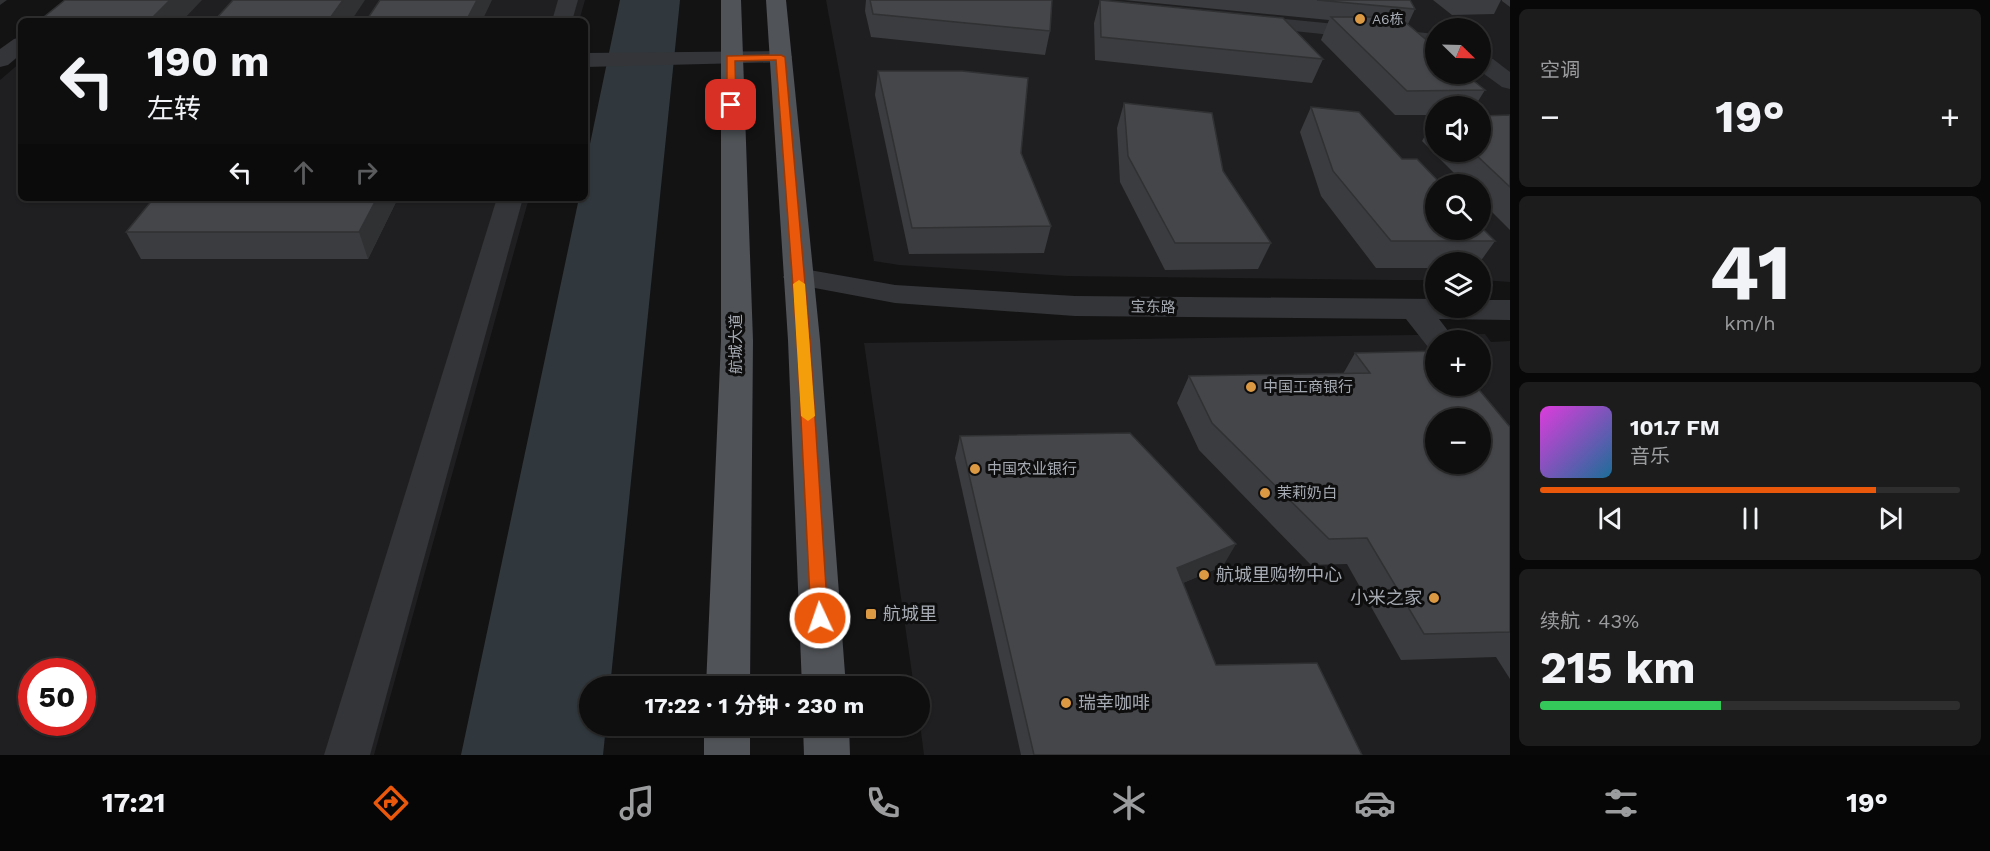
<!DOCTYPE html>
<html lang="zh">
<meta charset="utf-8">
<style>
:root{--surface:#0e0e0f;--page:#1c1c1d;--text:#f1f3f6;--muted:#9b9c9e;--line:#2e2e2f;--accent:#ea580c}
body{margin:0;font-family:"Work Sans","Noto Sans SC",sans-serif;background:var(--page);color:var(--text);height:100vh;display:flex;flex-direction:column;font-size:22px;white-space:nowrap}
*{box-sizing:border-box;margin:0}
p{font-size:20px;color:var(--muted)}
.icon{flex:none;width:33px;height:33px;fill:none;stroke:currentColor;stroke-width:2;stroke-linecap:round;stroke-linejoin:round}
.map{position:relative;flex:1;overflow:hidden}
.side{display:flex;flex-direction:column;gap:9px;padding:9px;background:#080808;width:480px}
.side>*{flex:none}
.top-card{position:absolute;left:18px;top:18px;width:570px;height:183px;border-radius:9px;box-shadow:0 2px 4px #0004,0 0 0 2px var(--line);background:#0e0e0f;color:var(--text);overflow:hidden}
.needle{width:39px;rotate:113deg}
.buttons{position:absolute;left:1425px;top:18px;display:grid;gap:12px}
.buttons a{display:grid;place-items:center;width:66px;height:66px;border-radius:50%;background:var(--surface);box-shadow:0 2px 4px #0004,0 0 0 2px var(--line);font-size:30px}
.speed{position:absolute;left:18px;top:658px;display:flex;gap:12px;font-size:30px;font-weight:700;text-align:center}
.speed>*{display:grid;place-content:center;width:78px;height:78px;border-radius:50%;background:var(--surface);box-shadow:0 2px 4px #0004,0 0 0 2px var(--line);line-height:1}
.speed .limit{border:9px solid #d22;background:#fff;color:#111}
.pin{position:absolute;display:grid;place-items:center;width:51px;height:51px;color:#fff;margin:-26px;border-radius:12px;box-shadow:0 3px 9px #0006}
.me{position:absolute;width:66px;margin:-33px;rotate:357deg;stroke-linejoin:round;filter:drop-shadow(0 0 4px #0008)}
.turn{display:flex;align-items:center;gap:21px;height:126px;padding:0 30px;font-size:27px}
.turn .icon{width:78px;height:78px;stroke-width:2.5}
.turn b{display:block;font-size:42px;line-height:51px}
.lanes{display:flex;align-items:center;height:57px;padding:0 30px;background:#0003;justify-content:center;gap:30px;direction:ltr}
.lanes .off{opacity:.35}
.big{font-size:45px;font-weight:700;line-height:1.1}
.side .tile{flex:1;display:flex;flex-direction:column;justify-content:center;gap:9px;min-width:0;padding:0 21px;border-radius:9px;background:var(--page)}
.side .dial{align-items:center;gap:0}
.dial b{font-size:78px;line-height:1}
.song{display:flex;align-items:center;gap:18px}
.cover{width:72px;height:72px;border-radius:9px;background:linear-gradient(135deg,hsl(300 70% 55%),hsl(200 70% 35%))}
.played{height:6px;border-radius:3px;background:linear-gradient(90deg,var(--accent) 80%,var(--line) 80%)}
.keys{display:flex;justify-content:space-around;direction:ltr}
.heat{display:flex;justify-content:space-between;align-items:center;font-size:33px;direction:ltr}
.charge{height:9px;border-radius:4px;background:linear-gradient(90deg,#34c759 43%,var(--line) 0)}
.trip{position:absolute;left:579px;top:676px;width:351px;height:60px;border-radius:30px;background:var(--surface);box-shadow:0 2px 4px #0004,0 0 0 2px var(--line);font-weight:700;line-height:60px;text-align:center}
.menu{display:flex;height:96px;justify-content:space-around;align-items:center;background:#060606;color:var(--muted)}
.menu .icon{width:42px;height:42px}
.menu .selected{color:var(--accent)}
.menu b{font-size:27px;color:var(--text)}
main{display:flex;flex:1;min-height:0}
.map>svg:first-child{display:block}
.built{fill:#1f1f21;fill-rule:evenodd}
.water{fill:#30383d}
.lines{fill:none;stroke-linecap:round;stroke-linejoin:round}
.minor{fill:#343538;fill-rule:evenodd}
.major{fill:#505357;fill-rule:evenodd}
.wall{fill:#3b3c3f}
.shaded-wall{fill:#303133}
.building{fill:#454649;stroke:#303133;stroke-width:1.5;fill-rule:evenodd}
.route{fill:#ea580c;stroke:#983908;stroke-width:1.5}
.slow{fill:#f59e0b}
.poi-dot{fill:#db9944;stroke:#0e0e0f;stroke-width:2}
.labels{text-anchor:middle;stroke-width:6;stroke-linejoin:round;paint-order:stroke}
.far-poi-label{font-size:14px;fill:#a6abb3;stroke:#0e0e0f;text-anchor:start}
.street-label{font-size:15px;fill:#a6abb3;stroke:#0e0e0f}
.poi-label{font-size:15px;fill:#a6abb3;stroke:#0e0e0f;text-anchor:start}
.near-poi-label{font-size:18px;fill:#a6abb3;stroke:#0e0e0f;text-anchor:start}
</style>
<main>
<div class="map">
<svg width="1510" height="755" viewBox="0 0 1510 755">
<rect width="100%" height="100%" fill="#131314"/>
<g class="built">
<path d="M94 0H585L579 21H70Z"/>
<path d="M826 0H1510V282L1481 280 1480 262H1436L1435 280H1392L1067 276 899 265 874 261ZM1436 28H1480V74H1436ZM1436 106H1480V152H1436ZM1436 184H1480V230H1436Z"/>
<path d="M21 62V198H529L374 755H0V80ZM32 672H82V723H32Z"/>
<path d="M1485 334 1491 342 1510 341V755H924L920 724V687H914L864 343ZM1436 340H1480V386H1436ZM1436 418H1480V464H1436Z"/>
</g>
<path class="water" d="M620 0H680L610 687H590V726H606L603 755H461L579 198H585V168Z"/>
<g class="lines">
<g class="minor">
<path d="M558 0H578L572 21H552Z"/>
<path d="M1245 15 1436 34V46L1238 25 1235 21 1238 17Z"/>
<path d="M21 37V54L8 65 0 67V49L14 39Z"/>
<path d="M781 51 789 52 792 57 789 62 585 67V53Z"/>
<path d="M1485 57 1493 59 1510 72V89L1502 87 1480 71V59Z"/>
<path d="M497 198H523L370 755H324Z"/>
<path d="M798 268 895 285 1075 296 1436 299V308H1480V300H1510V320L1439 319 1455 340H1436V350L1428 347 1406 319 1075 316 895 303 788 283 783 277 788 271Z"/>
</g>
<g class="major">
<path d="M721 0H741L753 341 750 687H706L721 341Z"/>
<path d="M766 0H786L820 340 846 687H802L788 340Z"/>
<rect x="704" y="726" width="46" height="29"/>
<path d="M803 726H849L850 755H804Z"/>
</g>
</g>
<g class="wall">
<path d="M866 0H1052L1050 31 1045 55 871 37 865 11Z"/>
<path d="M1100 0 1323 59 1312 83 1095 60 1094 23Z"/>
<path d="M1124 0H1410L1415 9 1408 24 1485 90 1475 106H1436V115H1395L1321 40 1329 20Z"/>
<path d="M1433 0H1501L1494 14 1452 15Z"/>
<path d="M1502 0H1510V7L1502 1Z"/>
<path d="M878 71 1021 153 1051 226 1044 253 909 254 875 95Z"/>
<path d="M1124 103 1223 171 1271 243 1258 269 1165 270 1120 182 1117 128Z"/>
<path d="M1311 107 1402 159 1495 241 1480 262H1436V268H1376L1321 196 1300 132Z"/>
<path d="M1510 115V230L1480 200V184H1465L1422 141 1436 116V152H1480Z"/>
<path d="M154 198H398L368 259H141L126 232Z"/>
<path d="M1355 353 1510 427V679L1496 657 1401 660 1347 564 1311 565 1199 450 1177 403 1189 376 1343 374Z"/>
<path d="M960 436 1223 566 1183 583 1216 665 1362 755H1021L955 458Z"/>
</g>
<g class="shaded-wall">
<path d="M0 0H7L0 5Z"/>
<path d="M170 0H202L182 21H149Z"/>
<path d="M343 0H365L351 21H328Z"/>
<path d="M477 0H492L482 21H466Z"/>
<path d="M377 198H398L368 259 359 232Z"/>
<path d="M1236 544 1223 566 1166 590 1177 568Z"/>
</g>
<g class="building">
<path d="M65 0H170L149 21H39Z"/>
<path d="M233 0H343L328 21H214Z"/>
<path d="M380 0H477L466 21H366Z"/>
<path d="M870 0H1052L1050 31 873 14Z"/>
<path d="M1100 0 1283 18 1323 59 1101 37Z"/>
<path d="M1317 0H1410L1415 9Z"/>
<path d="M1331 17H1399L1436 48V74H1465L1485 90 1407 91Z"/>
<path d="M878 71H962L1028 78 1021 153 1051 226 912 228Z"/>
<path d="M1124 103 1212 113 1223 171 1271 243H1175L1128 156Z"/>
<path d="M1311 107 1359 112 1402 159H1417L1441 184H1436V230H1480V226L1495 241H1391L1333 171Z"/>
<path d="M1510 115V187L1473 152H1480V116Z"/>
<path d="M154 198H377L359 232H126Z"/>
<path d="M1436 351V386H1476L1510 427V632L1424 634 1367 538 1329 539 1212 423 1189 376 1370 373 1355 353ZM1436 418H1480V464H1436Z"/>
<path d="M1130 433 1236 544 1177 568 1216 665 1317 663 1362 755H1034L960 436Z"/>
</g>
<path class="route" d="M781 55 785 57 810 340 828 618 826 623 820 625 814 623 811 618 797 340 776 60 735 61 736 105 731 108 727 105V56Z"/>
<path class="slow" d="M799 280 805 284 815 416 808 421 801 416 793 284Z"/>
<g class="poi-dot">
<circle cx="1360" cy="19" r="6"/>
<circle cx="1251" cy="387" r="6"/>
<circle cx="975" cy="469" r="6"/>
<circle cx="1265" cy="493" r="6"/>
<circle cx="1204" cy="575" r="6"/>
<circle cx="1434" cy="598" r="6"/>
<rect x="865" y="608" width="12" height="12" rx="3"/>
<circle cx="1066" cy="703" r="6"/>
</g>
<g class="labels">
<g class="far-poi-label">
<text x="1372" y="24">A6栋</text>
</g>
<g class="street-label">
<text transform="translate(1153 307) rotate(1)" y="5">宝东路</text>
<text transform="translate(736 344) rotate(-90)" y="5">航城大道</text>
</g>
<g class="poi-label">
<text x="1263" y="392">中国工商银行</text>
<text x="987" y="474">中国农业银行</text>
<text x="1277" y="498">茉莉奶白</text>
</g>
<g class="near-poi-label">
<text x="1216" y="581">航城里购物中心</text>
<text x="1422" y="604" text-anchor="end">小米之家</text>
<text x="883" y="620">航城里</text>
<text x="1078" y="709">瑞幸咖啡</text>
</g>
</g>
</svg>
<div class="buttons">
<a><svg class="needle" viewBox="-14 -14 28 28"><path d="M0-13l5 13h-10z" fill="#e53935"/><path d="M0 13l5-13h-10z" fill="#9b9c9e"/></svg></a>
<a><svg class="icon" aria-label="sound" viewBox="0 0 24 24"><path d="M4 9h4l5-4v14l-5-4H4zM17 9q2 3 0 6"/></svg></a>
<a><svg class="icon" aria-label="search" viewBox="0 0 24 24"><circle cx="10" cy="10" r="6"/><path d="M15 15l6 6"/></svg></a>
<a><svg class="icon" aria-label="layers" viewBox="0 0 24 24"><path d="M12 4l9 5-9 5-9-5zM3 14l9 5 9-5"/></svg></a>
<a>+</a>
<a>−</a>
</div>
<div class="speed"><div class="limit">50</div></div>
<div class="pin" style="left:731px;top:105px;background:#d93025"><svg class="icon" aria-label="arrive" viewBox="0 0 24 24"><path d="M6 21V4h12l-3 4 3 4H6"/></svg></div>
<svg class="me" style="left:820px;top:618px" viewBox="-20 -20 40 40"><circle r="17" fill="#ea580c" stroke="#fff" stroke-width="3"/><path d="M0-11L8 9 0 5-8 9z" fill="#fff"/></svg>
<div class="trip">17:22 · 1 分钟 · 230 m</div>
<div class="top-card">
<div class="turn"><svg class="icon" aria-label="left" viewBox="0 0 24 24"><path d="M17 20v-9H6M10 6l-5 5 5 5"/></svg><div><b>190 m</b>左转</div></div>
<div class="lanes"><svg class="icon" aria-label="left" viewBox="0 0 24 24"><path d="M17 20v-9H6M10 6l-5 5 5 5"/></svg><svg class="icon off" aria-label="ahead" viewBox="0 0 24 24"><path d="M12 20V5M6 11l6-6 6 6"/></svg><svg class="icon off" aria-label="right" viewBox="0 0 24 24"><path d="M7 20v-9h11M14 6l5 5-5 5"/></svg></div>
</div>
</div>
<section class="side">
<div class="tile"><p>空调</p>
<div class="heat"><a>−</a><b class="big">19°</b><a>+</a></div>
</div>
<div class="tile dial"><b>41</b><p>km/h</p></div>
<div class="tile">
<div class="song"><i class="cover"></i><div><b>101.7 FM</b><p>音乐</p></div></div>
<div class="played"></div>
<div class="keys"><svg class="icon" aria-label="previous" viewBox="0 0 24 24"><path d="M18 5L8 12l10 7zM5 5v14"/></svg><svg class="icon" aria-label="pause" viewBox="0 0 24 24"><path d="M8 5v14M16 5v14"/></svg><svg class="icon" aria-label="next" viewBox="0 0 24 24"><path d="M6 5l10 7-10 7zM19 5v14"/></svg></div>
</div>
<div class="tile"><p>续航 · 43%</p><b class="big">215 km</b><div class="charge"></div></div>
</section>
</main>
<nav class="menu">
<b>17:21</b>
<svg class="icon selected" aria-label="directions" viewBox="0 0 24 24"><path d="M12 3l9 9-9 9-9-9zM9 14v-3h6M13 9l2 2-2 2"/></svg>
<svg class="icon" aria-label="music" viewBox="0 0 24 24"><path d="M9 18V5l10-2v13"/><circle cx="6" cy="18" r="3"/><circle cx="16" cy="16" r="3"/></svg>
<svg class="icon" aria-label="phone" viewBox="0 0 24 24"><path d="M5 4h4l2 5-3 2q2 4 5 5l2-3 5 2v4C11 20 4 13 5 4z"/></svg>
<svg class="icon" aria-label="climate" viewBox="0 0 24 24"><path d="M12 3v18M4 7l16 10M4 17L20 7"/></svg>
<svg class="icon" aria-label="car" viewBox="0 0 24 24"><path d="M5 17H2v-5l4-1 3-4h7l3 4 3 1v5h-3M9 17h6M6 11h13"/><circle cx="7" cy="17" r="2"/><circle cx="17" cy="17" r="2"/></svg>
<svg class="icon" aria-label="filters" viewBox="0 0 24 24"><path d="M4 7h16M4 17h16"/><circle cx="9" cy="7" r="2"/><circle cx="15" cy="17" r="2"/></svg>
<b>19°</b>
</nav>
